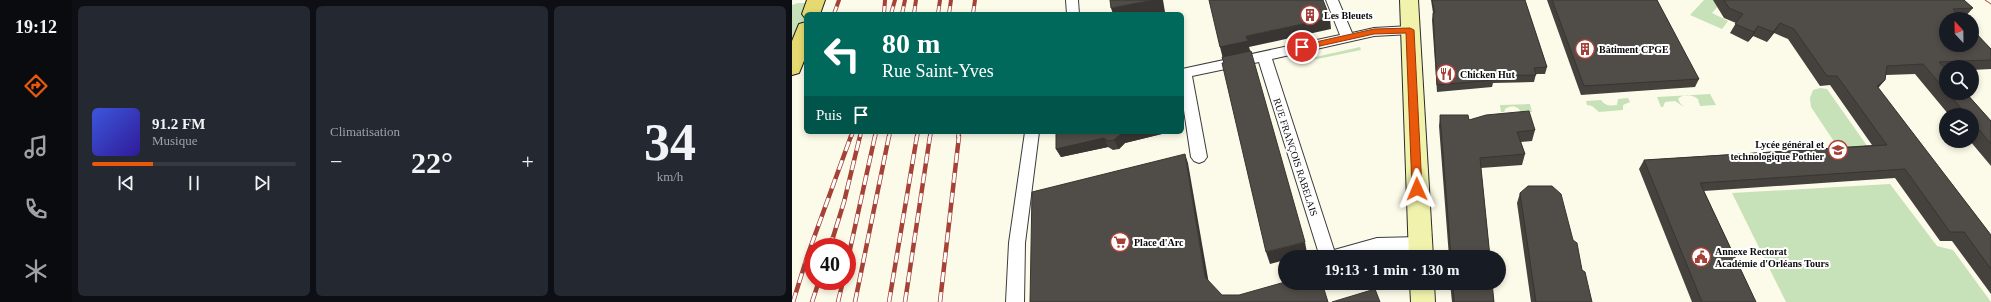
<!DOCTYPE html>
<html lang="fr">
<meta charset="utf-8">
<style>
:root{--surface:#171b24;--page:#242831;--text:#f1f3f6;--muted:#9ea1a6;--line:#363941;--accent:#ea580c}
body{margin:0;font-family:"Times New Roman",serif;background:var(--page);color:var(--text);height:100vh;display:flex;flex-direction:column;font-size:15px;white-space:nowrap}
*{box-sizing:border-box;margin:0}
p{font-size:13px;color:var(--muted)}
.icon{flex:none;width:22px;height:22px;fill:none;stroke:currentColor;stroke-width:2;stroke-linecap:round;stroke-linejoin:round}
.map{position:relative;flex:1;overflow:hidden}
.panel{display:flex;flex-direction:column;gap:6px;padding:6px;background:#0d0f14;width:720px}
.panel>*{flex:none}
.top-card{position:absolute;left:12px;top:12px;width:380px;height:122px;border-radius:6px;box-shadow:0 2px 6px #0003;background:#00695c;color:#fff;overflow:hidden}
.needle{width:26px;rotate:338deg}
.tools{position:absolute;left:1147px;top:12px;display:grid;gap:8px}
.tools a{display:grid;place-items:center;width:40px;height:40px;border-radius:50%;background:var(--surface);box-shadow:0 2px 6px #0003;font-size:20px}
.speed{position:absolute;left:12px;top:238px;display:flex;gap:8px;font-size:20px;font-weight:700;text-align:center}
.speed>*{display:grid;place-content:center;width:52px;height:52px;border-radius:50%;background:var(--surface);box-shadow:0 2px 6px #0003;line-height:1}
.speed .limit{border:6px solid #d22;background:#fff;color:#111}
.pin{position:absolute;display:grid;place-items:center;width:34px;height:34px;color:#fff;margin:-17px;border:2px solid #fff;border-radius:50%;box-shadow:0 1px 4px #0007}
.me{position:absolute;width:44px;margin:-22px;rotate:359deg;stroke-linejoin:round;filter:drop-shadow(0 0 3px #0008)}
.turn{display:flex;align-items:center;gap:14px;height:84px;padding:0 12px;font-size:18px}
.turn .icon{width:52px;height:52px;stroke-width:2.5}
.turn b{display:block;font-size:28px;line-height:34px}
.then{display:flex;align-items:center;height:38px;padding:0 12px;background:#0003;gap:8px;font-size:15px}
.big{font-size:30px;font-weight:700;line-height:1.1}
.panel .tile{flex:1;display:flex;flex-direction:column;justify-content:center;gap:6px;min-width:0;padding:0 14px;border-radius:6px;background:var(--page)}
.panel .dial{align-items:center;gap:0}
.dial b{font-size:52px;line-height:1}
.song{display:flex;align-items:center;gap:12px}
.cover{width:48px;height:48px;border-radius:6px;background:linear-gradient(135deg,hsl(230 70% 55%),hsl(250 70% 35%))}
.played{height:4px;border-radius:2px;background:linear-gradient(90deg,var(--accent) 30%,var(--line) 30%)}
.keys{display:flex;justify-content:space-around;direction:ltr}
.heat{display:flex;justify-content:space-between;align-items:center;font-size:22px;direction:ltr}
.panel .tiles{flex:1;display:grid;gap:6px;grid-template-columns:repeat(3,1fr)}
.trip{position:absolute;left:486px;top:250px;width:228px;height:40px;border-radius:20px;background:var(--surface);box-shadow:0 2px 6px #0003;font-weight:700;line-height:40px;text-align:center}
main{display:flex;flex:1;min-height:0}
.tabs{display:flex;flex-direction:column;width:72px;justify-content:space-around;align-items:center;background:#090b0e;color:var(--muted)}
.tabs .icon{width:28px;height:28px}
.tabs .active{color:var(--accent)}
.tabs b{font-size:18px;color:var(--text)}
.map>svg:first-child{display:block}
.green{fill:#c7e1b8}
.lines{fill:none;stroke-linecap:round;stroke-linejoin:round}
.street-casing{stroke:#3c3c3c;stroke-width:2}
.secondary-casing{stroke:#2b2b2b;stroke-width:2}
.primary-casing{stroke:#1a1a1a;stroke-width:2}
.street{fill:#fff;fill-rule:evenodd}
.secondary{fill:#f1f3ac;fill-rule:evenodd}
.primary{fill:#e5d970;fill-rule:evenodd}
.tram{stroke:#a54136;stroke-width:1}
.rail-far1-casing{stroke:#a54136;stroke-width:4}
.rail-casing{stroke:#a54136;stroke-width:4.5}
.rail-far1{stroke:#fff;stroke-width:2.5;stroke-dasharray:8;stroke-linecap:butt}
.rail{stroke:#fff;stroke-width:3;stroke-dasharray:10;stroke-linecap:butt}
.wall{fill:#45413d}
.shaded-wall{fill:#383532}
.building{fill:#504c47;stroke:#383532}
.route{fill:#ea580c;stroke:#983908}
.labels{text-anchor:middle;stroke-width:4;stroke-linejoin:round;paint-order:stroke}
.poi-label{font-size:10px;font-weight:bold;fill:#090909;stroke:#fff;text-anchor:start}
.street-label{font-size:10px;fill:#090909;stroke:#fff}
</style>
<main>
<nav class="tabs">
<b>19:12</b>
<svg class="icon active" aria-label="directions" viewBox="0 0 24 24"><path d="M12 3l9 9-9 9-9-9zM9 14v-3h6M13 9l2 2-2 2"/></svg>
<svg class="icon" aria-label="music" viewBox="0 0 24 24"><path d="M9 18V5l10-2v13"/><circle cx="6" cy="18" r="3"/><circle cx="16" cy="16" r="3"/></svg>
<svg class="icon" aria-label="phone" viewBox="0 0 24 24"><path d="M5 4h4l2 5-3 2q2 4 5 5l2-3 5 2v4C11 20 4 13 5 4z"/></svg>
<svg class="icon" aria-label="climate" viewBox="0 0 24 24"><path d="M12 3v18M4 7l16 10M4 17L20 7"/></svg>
</nav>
<section class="panel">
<div class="tiles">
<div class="tile">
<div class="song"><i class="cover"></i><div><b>91.2 FM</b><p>Musique</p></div></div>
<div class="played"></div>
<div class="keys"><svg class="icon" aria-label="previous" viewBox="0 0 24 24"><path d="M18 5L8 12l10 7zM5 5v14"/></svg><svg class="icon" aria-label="pause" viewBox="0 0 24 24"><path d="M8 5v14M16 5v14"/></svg><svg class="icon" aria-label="next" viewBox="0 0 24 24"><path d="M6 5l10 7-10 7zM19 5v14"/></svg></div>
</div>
<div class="tile"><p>Climatisation</p>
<div class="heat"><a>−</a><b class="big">22°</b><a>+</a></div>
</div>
<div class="tile dial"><b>34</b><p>km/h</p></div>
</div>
</section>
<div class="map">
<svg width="1199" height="302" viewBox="0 0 1199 302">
<rect width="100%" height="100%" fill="#fcfbe9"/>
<g class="green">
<path d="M912 0H925L930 2 920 13 936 21 930 29 898 15Z"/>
<path d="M6 3H14L17 6 0 54V5Z"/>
<path d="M568 47 569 50 511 62 510 60Z"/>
<path d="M1028 88 1035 89 1078 150 1049 152 1019 107 1018 98 1021 90Z"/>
<path d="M918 94 924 105 908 106 906 99C901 95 891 93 886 99L888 103 892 107 883 101 873 102 871 107H869L865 97Z"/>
<path d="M836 98 838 102 831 105V110L807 112 800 106 795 105 794 101 809 100C813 106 819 106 825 105L826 99Z"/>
<path d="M738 104 740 112 730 113C726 106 721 105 714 108L712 112H709L708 105Z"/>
<path d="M1098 184 1145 246 1161 250 1199 302H994L940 193Z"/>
</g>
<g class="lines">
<g class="street-casing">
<g id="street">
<path d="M274 0H286L287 14H275Z"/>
<path d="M534 0H546L560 33 582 28 618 26 623 27 624 30 623 33 618 34 582 36 480 59 542 250 585 238 628 237 634 239 636 244 634 249 628 251 585 252 569 257H528L467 62 400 76 415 157 412 161 407 163 402 161 399 157 390 97V69L548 35Z"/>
<path d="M233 132H247L233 243 232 302H214L217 243Z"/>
</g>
</g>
<g class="secondary-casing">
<g id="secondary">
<path d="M608 0H626L641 257H617Z"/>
<path d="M618 283H642L643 302H619Z"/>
</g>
</g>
<g class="primary-casing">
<g id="primary">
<path d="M15 0H33L28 14H14V19L13 18 10 14Z"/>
<path d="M14 22V56L7 73 0 75V41L7 24Z"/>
</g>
</g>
<use href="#street" class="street"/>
<use href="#secondary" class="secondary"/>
<use href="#primary" class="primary"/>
<path class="tram" d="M1193 0 1199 4"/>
<g class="rail-far1-casing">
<g id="rail-far1">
<path d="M42 14 47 0"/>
<path d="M92 14 93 0"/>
<path d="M99 14 103 0"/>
<path d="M110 14 113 0"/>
<path d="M122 14 124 0"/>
<path d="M146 14 148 0"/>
<path d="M157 14 159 0"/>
<path d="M181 14 183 0"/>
<path d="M59 137 61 132"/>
<path d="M68 137 69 132"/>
<path d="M83 137 84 132"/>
<path d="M97 137 98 132"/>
<path d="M125 137 126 132"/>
<path d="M138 137 139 132"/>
<path d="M166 137 167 132"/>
</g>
</g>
<g class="rail-casing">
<g id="rail">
<path d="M38 247 52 202 68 136"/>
<path d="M55 263 83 136"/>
<path d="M1 302 16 254 59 136"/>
<path d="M20 302 27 281"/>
<path d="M46 302 51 281"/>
<path d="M63 302 97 136"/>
<path d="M97 302 125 136"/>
<path d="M113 302 138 136"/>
<path d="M148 302 167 136"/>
</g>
</g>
<use href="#rail-far1" class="rail-far1"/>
<use href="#rail" class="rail"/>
</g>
<g class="wall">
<path d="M639 0H733L755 67 753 74H744L742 82 701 83 700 87 645 92 640 20 641 13Z"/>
<path d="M755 0H865L907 79 903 87 789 95Z"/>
<path d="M921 0H1173V1L1181 8 1172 18H1169L1199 49V69L1180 70V67H1154V93H1174L1199 121V166L1178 141H1180V115H1157L1123 74 1094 75 1093 80 1086 88 1199 235V294L1160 241H1148L1103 178 912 191 964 302H900L847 169 852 160 1080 145 1038 85 1028 86 996 39 982 33 975 42 961 36 956 42 938 33 944 23 932 18Z"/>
<path d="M648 115 743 130 740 141 729 142 733 154 730 165 689 168 698 257H657L647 126Z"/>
<path d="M264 132H378L333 143 327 149 321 150 316 147 269 157 264 149Z"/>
<path d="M728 193 781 240 800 302H739L725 203Z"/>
<path d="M658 283H700L702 302H660Z"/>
</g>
<g class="shaded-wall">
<path d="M361 0H371L373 12 362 14H321L319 8Z"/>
<path d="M538 18 539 29 457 47 459 53 431 59 428 47 454 36Z"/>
<path d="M988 23 982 33 975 42 981 32Z"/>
<path d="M966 26 961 36 956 42 962 32Z"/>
<path d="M1093 80 1085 89V86Z"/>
<path d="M336 132H378L333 143 327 149 322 140 329 134Z"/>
<path d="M312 138 316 147 269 157 264 149Z"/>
<path d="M393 154 396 163 417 284 413 277Z"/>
<path d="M513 242 515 253 502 257H493V260L478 264 474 252Z"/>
</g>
<g class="building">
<path d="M318 0H361L319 8Z"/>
<path d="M417 0H531L538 18 454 36 456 41 428 47Z"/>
<path d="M640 0H733L755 67 742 68 744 75 700 76 701 80 645 85 641 13H643Z"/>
<path d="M760 0H865L907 79 792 86Z"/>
<path d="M932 0H1172L1181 8 1161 9 1170 19H1154V45H1180V29L1199 49V60L1147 62 1154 70V91L1131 64 1095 66 1093 80 1085 86 1199 235V269L1172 232H1158L1113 169 908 183 964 302H910L852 160 1095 145 1045 76H1035L1002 29 988 23 981 32 966 26 962 32 943 24 951 14 937 8Z"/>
<path d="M459 51 513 242 474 252 430 63H432L430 57Z"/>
<path d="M1156 93H1174L1199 121V144L1180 121V115H1175Z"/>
<path d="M737 111 743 130 725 132 733 154 688 158 698 257H659L648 115H676L677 120 694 115Z"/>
<path d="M264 132H336L329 134 322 140 316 141 312 138 264 149Z"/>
<path d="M393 154 413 277 430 295H447L493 282V283H530L536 302H238L240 192Z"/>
<path d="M736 186H760L769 194 781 240 785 243 790 270 793 272 800 302H744L728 193Z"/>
<path d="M661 283H700L702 302H662Z"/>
<path d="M583 289 588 302H540Z"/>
</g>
<path class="route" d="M618 28 622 30 630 189 625 193 620 189 614 33 582 34 510 50 506 47 510 45 582 29Z"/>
<defs>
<g id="building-ring" transform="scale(1)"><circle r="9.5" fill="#fff" stroke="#a54136" stroke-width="1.5"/><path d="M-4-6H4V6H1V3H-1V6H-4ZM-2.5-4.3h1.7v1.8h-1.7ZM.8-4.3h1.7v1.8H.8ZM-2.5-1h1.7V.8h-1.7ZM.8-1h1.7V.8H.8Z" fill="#a54136"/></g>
<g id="restaurant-ring" transform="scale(1)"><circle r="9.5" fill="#fff" stroke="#a54136" stroke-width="1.5"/><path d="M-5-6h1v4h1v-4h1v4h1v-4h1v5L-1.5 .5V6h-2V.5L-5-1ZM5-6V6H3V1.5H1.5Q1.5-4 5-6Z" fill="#a54136"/></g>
<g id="school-ring" transform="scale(1)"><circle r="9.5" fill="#fff" stroke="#a54136" stroke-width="1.5"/><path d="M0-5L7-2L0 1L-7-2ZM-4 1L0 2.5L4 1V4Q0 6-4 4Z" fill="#a54136"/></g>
<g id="supermarket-ring" transform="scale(1)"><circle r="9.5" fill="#fff" stroke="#a54136" stroke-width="1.5"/><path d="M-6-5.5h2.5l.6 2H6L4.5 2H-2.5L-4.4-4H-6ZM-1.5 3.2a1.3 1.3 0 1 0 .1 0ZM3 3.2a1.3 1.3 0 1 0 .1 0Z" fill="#a54136"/></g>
<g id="civic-ring" transform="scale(1)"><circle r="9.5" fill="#fff" stroke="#a54136" stroke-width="1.5"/><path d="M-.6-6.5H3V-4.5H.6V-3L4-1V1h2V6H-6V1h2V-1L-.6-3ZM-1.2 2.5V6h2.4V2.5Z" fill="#a54136"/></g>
</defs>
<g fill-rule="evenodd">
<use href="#building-ring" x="518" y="15"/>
<use href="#building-ring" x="793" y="49"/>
<use href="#restaurant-ring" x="654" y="74"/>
<use href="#school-ring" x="1046" y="150"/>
<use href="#supermarket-ring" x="328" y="242"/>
<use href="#civic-ring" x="909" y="257"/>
</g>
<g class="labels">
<g class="poi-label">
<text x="532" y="19">Les Bleuets</text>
<text x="807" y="53">Bâtiment CPGE</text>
<text x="668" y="78">Chicken Hut</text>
<text x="1032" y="148" text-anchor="end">Lycée général et<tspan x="1032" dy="12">technologique Pothier</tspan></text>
<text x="342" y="246">Place d'Arc</text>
<text x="923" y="255">Annexe Rectorat<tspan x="923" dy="12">Académie d'Orléans Tours</tspan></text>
</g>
<g class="street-label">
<text transform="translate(504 157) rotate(72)" y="4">RUE FRANÇOIS RABELAIS</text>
</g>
</g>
</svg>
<div class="tools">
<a><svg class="needle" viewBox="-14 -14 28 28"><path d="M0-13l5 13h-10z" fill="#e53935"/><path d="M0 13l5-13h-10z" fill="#9ea1a6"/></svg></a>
<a><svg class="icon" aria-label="search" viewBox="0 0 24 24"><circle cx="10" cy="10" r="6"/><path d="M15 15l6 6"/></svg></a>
<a><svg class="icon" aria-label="layers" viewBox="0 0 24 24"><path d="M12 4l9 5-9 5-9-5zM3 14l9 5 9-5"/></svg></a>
</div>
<div class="speed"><div class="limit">40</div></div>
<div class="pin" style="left:510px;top:47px;background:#d93025"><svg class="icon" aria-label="arrive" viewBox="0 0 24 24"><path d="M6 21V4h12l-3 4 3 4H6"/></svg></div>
<svg class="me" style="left:625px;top:189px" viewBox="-20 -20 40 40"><path d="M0-17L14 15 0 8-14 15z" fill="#ea580c" stroke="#fff" stroke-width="4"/></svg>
<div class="trip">19:13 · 1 min · 130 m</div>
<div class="top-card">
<div class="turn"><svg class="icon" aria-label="left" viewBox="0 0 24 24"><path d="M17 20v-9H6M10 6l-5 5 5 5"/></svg><div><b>80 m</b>Rue Saint-Yves</div></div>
<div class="then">Puis<svg class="icon" aria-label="arrive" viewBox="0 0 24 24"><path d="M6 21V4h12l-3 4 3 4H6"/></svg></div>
</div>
</div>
</main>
